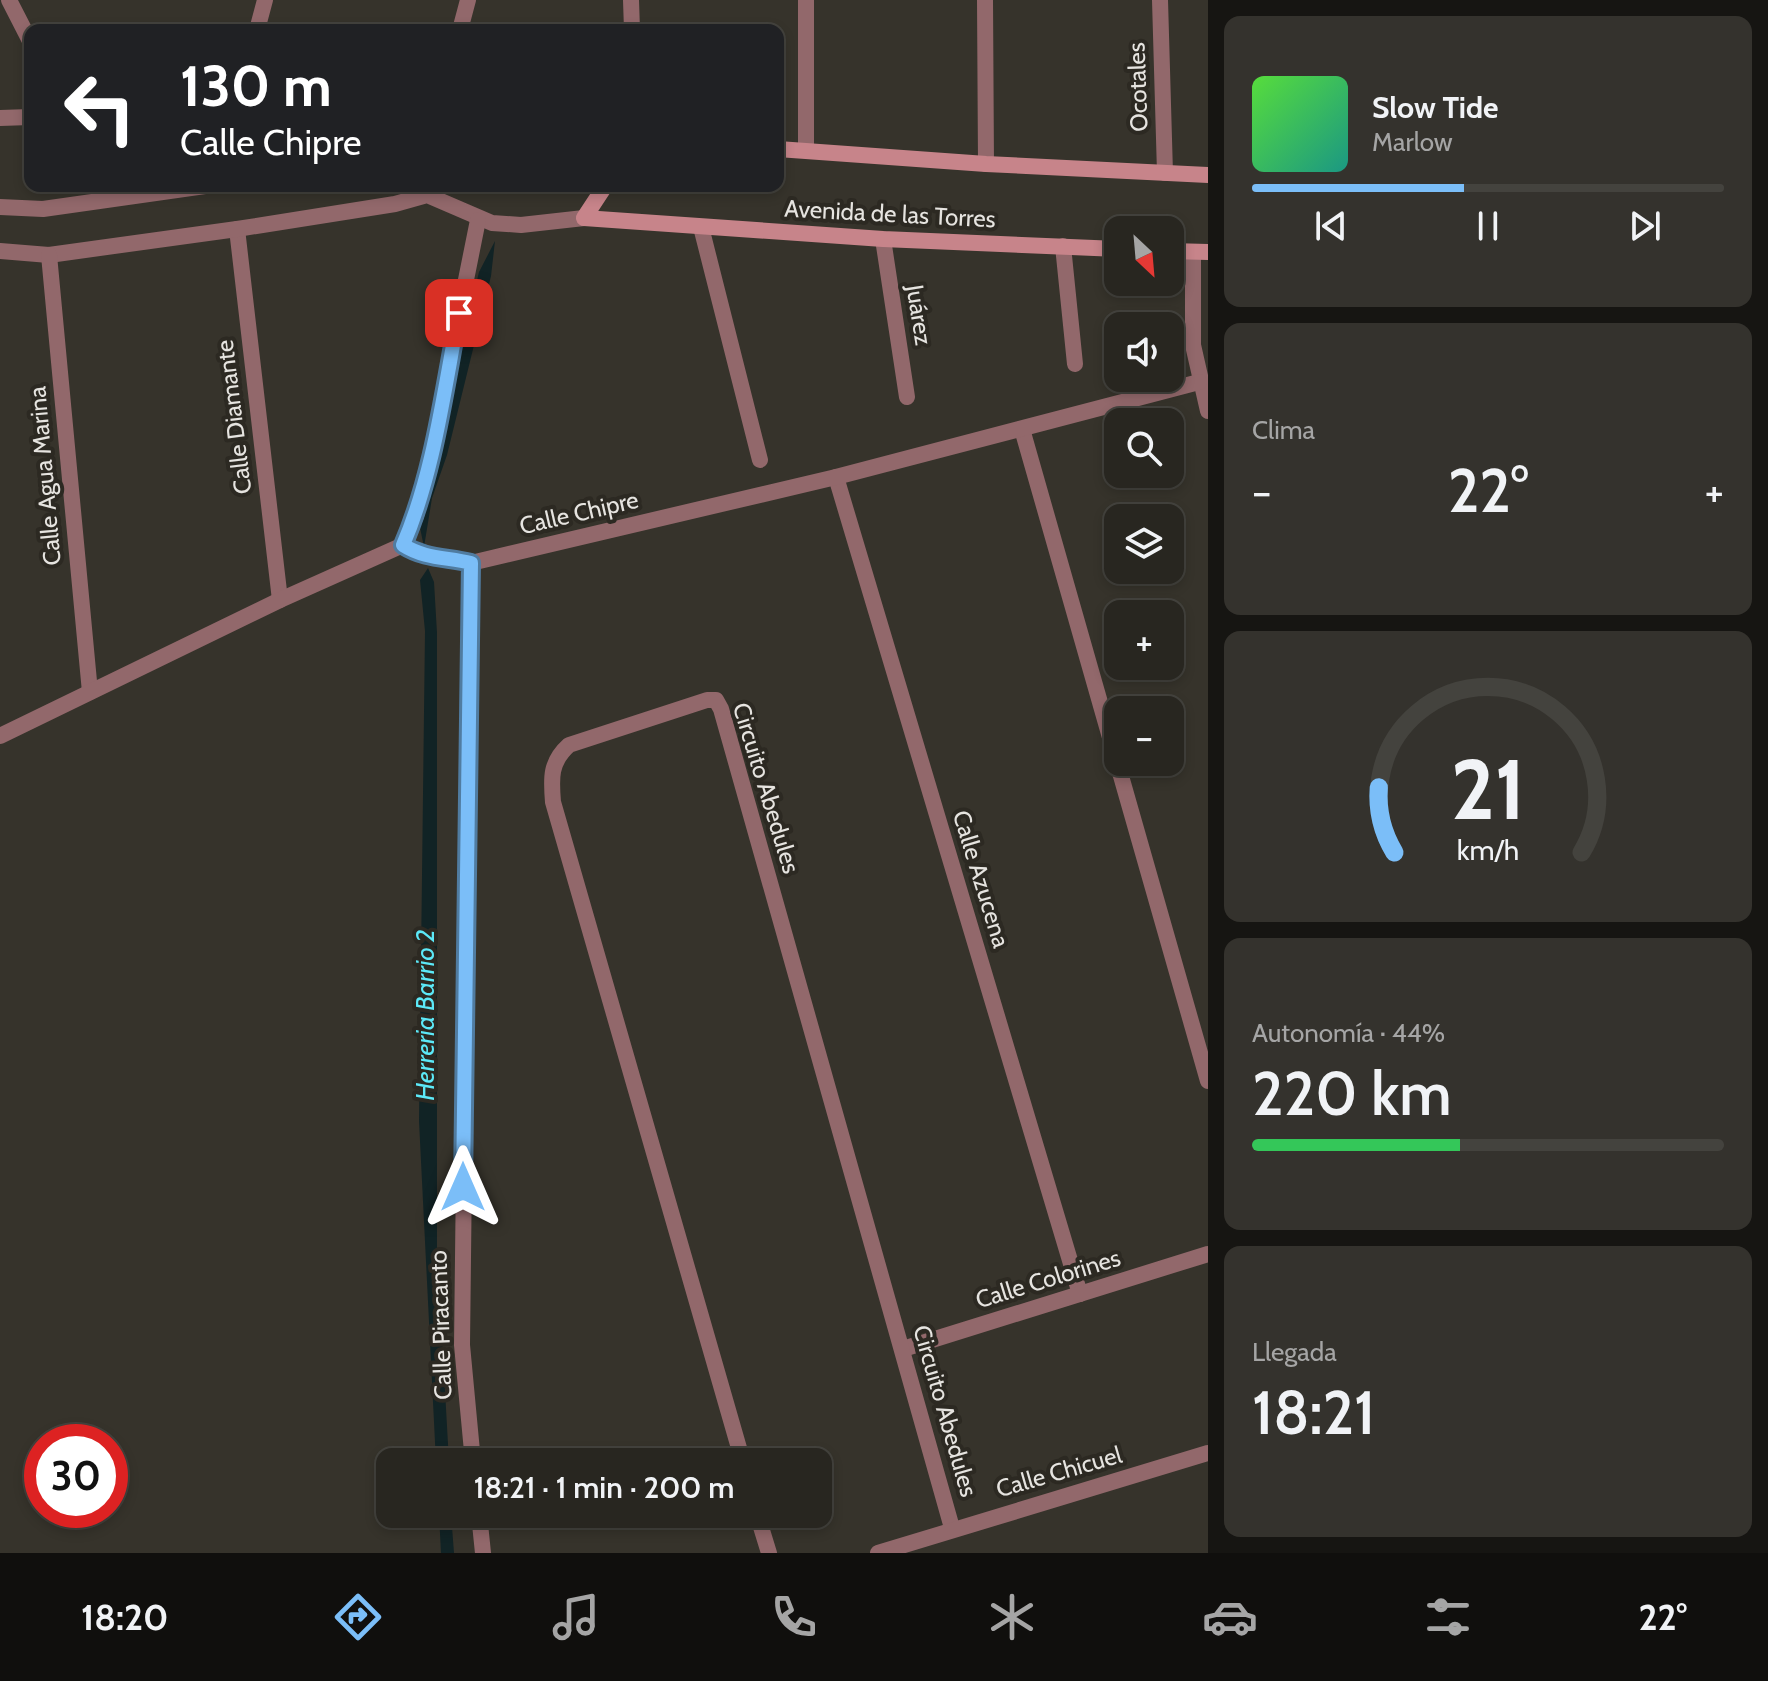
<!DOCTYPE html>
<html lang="es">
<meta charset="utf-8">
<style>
:root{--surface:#282620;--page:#34322d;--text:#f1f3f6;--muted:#a5a5a5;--line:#44433e;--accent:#7bbef8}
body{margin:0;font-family:Cabin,sans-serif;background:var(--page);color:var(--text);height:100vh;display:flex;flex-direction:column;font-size:30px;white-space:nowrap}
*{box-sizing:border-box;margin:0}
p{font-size:26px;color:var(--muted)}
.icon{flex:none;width:44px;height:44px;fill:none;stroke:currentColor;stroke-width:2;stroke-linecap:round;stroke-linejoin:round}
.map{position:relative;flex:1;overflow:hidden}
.panel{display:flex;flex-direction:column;gap:16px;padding:16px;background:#161512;width:560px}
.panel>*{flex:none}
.hud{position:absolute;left:24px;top:24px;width:760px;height:168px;border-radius:16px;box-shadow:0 4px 12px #0003,0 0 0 2px var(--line);background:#202124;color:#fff;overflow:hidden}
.needle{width:52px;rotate:154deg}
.controls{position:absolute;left:1104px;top:216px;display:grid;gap:16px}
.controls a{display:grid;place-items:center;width:80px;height:80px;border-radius:16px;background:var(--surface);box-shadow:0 4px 12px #0003,0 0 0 2px var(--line);font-size:40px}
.speed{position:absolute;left:24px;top:1424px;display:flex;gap:16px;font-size:40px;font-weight:700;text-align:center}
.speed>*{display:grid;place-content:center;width:104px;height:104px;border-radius:50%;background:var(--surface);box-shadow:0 4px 12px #0003,0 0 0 2px var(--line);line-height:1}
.speed .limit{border:12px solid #d22;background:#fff;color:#111}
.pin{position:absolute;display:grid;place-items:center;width:68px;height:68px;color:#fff;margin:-34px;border-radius:16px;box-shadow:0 4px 12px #0006}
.me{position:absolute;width:88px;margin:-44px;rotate:0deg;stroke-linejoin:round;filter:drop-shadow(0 0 6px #0008)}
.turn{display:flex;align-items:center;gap:28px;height:168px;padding:0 24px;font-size:36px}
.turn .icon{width:104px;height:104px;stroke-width:2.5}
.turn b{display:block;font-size:56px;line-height:68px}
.big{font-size:60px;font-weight:600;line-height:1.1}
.panel .widget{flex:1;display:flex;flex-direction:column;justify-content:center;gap:12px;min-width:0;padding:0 28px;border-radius:16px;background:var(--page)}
.panel .dial{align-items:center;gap:0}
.dial svg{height:208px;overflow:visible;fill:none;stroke:var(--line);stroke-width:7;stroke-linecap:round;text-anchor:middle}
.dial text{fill:var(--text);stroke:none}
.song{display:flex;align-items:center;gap:24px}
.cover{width:96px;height:96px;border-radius:12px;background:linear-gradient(135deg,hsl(110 70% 55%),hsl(170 70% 35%))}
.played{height:8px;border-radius:4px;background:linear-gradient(90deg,var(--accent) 45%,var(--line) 45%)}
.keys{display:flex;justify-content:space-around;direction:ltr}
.heat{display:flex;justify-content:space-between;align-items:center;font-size:44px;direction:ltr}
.charge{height:12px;border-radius:6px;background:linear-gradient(90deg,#34c759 44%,var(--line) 0)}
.trip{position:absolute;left:376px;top:1448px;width:456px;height:80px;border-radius:16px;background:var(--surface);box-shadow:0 4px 12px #0003,0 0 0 2px var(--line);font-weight:600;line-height:80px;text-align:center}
.tab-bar{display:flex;height:128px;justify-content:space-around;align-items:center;background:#100f0d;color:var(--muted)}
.tab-bar .icon{width:56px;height:56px}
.tab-bar .on{color:var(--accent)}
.tab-bar b{font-size:36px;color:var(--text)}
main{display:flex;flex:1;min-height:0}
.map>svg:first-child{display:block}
.water{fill:#112325}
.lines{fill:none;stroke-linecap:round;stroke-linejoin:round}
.street{stroke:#92686b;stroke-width:16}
.secondary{stroke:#c7848a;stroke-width:16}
.route-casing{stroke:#507ca1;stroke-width:20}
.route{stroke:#7bbef8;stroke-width:14}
.labels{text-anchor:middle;stroke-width:8;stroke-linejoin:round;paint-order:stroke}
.street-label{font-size:24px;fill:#e6e4e0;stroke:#2c2922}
.water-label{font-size:26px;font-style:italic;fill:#5ce9f8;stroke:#2c2922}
</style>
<main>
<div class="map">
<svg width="1208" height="1553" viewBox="0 0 1208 1553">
<rect width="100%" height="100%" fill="#36332b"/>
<g class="water">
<path d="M495 241 491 276 447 455 432 498 424 547 419 523 479 272Z"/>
<path d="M428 568 434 582 437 633V1247L449 1462H436L419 1121 425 631 420 580Z"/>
<path d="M439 1514H451L454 1553H441Z"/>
</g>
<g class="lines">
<g class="street">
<path d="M9 0 30 41"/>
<path d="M631 0 632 30"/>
<path d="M806 0V150"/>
<path d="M985 0 986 164"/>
<path d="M1160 0 1165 173"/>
<path d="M257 30 265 0"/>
<path d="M460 30 468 0"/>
<path d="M0 118 30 117"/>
<path d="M0 207 43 209 205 186"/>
<path d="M701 227 760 460"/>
<path d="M237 229 280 600"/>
<path d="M883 239 907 397"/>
<path d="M1063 246 1075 364"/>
<path d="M0 251 49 255 237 229 395 204 427 195 492 223 521 225 584 218"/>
<path d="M1193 252V345L1208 411"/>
<path d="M49 255 90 692"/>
<path d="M1022 429 1208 1081"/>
<path d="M836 477 1080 1294"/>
<path d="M403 545 416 516 428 469 478 220"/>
<path d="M471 563 462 1345 473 1462"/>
<path d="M0 736 280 600 403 545C425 558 446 557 471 563L836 477 1199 382"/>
<path d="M903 1349 1208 1254"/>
<path d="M743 1462 553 802C551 778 550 762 569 745L707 700H716L721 709 952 1528"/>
<path d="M479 1514 483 1553"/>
<path d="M757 1514 769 1553"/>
<path d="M878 1553 1208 1453"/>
</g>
<g class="secondary">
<path d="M778 149 986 164 1208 175"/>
<path d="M605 186 584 218 883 239 1118 249"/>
<path d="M1170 251 1208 252"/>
</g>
</g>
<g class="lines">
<g class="route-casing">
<path id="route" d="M459 313C444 390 434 473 403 545 425 559 446 557 471 563L463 1187"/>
</g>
<use href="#route" class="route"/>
</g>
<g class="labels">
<g class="street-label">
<text transform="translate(1138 87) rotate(-92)" y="8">Ocotales</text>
<text transform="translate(890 214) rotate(3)" y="8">Avenida de las Torres</text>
<text transform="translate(919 315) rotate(81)" y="8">Juárez</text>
<text transform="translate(234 417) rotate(-97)" y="8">Calle Diamante</text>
<text transform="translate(45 476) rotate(-95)" y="8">Calle Agua Marina</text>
<text transform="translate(579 513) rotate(-13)" y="8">Calle Chipre</text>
<text transform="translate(766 788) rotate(73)" y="8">Circuito Abedules</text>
<text transform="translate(981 879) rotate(73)" y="8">Calle Azucena</text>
<text transform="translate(1048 1279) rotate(-17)" y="8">Calle Colorines</text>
<text transform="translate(441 1325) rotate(-92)" y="8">Calle Piracanto</text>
<text transform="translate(945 1411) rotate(74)" y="8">Circuito Abedules</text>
<text transform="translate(1059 1472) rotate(-16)" y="8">Calle Chicuel</text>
</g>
<g class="water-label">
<text transform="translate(425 1015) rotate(-90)" y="9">Herreria Barrio 2</text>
</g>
</g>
</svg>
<div class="controls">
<a><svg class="needle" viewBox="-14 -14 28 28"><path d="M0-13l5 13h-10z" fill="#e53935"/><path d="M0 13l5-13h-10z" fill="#a5a5a5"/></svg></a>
<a><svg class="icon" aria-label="sound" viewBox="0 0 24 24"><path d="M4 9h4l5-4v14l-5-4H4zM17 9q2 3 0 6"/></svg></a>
<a><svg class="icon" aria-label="search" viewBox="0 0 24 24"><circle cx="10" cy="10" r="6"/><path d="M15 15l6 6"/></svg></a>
<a><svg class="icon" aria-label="layers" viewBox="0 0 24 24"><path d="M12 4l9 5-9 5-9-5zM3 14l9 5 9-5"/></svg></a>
<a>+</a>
<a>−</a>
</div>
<div class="speed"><div class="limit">30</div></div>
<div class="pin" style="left:459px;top:313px;background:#d93025"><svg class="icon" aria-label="arrive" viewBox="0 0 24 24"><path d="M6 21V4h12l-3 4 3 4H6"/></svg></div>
<svg class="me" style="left:463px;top:1187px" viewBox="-20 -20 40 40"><path d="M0-17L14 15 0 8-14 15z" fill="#7bbef8" stroke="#fff" stroke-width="4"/></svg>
<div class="trip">18:21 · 1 min · 200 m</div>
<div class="hud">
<div class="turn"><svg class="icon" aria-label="left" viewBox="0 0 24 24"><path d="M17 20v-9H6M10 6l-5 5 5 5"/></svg><div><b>130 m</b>Calle Chipre</div></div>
</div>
</div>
<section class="panel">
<div class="widget">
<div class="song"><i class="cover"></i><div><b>Slow Tide</b><p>Marlow</p></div></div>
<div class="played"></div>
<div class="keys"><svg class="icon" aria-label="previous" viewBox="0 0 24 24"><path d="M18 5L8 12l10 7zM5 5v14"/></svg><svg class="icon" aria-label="pause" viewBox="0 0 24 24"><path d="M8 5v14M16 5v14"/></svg><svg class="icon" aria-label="next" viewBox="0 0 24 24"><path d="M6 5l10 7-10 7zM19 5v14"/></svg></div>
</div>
<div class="widget"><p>Clima</p>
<div class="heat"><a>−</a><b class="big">22°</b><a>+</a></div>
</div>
<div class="widget dial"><svg viewBox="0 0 100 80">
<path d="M14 69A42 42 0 1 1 86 69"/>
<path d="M14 69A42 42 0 0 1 8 44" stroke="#7bbef8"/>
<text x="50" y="56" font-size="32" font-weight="700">21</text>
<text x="50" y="72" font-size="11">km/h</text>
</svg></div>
<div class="widget"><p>Autonomía · 44%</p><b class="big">220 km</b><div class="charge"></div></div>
<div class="widget"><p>Llegada</p><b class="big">18:21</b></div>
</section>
</main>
<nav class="tab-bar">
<b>18:20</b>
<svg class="icon on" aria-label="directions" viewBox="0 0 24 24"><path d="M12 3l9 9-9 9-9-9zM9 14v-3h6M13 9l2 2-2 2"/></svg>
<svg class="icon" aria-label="music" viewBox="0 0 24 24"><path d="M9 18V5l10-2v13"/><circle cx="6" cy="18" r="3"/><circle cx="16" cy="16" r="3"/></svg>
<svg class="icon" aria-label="phone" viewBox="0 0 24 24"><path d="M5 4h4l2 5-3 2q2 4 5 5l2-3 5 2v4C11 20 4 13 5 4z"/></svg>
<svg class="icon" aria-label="climate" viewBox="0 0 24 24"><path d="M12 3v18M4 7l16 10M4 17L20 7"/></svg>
<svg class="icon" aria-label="car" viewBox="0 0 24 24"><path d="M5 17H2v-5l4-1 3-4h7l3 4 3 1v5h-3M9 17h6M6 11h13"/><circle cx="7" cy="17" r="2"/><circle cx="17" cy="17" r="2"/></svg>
<svg class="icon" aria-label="filters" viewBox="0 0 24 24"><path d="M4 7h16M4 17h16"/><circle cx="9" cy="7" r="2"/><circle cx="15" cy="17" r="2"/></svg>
<b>22°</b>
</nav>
